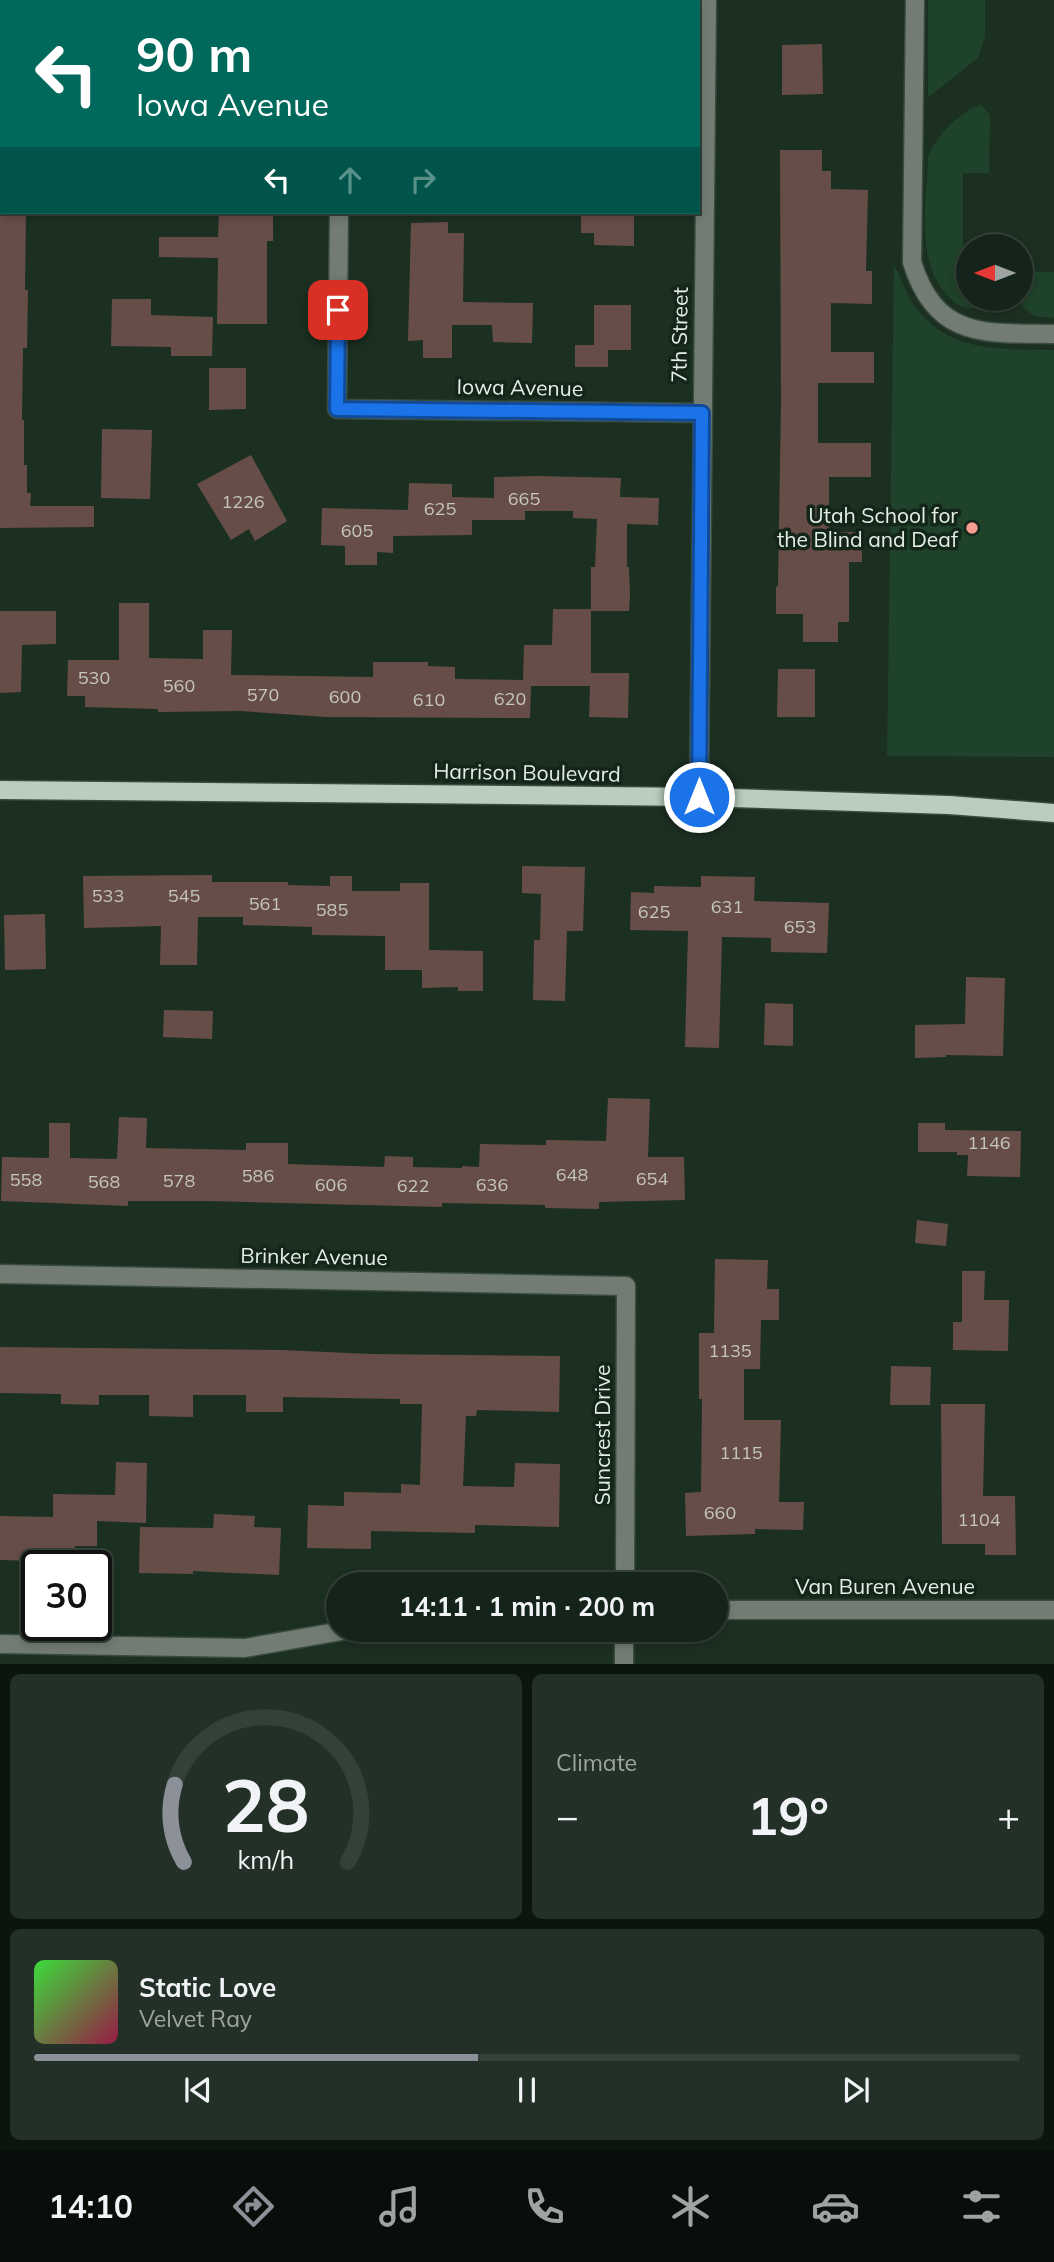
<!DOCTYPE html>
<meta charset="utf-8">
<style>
:root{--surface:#15241a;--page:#223027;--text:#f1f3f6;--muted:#9da4a2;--line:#344139;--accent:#8c9099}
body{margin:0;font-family:Mulish,sans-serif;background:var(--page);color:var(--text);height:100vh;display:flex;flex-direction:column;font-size:26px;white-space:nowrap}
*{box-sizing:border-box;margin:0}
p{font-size:23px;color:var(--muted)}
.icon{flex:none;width:38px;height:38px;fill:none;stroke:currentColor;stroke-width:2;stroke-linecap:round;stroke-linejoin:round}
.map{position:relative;height:1664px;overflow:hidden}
.sheet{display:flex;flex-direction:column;gap:10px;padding:10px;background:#0c140e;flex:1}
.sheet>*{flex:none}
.guide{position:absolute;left:0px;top:0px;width:700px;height:214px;box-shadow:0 4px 10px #0003,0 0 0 2px var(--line);background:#00695c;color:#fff;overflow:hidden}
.needle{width:46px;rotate:270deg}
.fabs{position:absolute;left:956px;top:234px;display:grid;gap:14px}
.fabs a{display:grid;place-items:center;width:77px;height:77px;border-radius:50%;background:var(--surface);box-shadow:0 4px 10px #0003,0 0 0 2px var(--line);font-size:35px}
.speed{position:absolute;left:21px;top:1550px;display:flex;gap:14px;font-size:35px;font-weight:700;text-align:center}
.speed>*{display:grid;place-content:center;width:91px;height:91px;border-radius:50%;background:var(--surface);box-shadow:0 4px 10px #0003,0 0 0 2px var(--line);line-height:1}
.speed .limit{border:4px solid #111;border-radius:10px;background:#fff;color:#111}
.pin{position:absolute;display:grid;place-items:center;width:60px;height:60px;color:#fff;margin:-30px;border-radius:14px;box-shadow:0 4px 10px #0006}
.me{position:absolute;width:77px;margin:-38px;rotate:0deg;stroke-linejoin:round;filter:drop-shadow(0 0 5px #0008)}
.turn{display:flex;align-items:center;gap:24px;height:147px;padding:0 21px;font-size:32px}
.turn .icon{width:91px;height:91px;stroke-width:2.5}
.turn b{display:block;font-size:49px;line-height:60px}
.lanes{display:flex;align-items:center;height:66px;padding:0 21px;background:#0003;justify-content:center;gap:35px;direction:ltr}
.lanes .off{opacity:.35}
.big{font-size:52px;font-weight:700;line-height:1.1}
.sheet .widget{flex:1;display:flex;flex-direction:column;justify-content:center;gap:10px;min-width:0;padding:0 24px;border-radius:10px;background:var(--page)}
.sheet .dial{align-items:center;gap:0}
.dial svg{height:182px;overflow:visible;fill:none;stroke:var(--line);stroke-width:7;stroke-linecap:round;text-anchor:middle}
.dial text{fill:var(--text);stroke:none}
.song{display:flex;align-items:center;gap:21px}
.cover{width:84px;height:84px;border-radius:10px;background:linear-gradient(135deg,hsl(120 70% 55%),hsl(340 70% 35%))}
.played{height:7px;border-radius:4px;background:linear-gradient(90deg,var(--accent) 45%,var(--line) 45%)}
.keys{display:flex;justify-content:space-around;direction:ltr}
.heat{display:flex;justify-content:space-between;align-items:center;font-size:38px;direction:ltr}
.sheet .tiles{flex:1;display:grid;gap:10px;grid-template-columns:1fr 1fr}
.widget:last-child{grid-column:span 2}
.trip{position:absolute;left:326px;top:1572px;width:402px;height:70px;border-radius:35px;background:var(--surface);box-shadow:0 4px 10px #0003,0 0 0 2px var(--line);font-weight:700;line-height:70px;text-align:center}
.dock{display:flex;height:112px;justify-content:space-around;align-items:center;background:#080e0a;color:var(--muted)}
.dock .icon{width:49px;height:49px}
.dock .selected{color:var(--accent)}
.dock b{font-size:32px;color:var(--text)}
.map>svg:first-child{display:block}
.green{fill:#1f422a}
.building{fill:#674d48}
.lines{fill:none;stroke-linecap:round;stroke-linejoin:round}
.minor-casing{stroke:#384b3d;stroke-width:21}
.major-casing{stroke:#384b3d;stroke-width:21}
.minor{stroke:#727c75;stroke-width:18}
.major{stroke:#b9cebf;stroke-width:18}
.route-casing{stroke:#114b97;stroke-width:18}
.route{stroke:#1a73e8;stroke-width:12}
.poi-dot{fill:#f59d8e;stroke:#132619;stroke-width:2.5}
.labels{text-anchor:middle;stroke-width:7;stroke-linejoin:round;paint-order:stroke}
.number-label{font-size:18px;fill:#c4c6be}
.street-label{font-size:21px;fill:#e3efe6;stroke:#132619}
.poi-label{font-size:21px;fill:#e3efe6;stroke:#132619;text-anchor:end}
</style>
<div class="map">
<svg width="1054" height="1664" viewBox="0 0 1054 1664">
<rect width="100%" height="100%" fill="#1c3022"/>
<g class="green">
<path d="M928 0H985V37L978 58 928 97Z"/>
<path d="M981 105 990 115 989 173H963V271H968V299H987L984 306C970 310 961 309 950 298 914 265 927 201 928 157 934 138 962 109 981 105Z"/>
<path d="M894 265C900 276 904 288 910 299 944 354 998 349 1054 350V757L887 756Z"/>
<path d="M1020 272H1054V318L1034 316 1022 306Z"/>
</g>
<g class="building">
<path d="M822 44 823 94 782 95V45Z"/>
<path d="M780 150H822V171H831V189L868 190 866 271H872V304L831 303V352H874V383H818V443H871V477H829V532H862V562H849V622H838V642H803V614H776V586L778 587 781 403Z"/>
<path d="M0 212H26L25 290H28L27 348H23L22 420H24V465H27V493H31L30 506H94V527L0 528Z"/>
<path d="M219 212H273V241H267V324H217L218 258 159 257V237H218Z"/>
<path d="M581 212H634V246L594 245V233H581Z"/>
<path d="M448 222V233H464L463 302 533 303 532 343 493 342 492 325H452V358H423V340L408 341 411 223Z"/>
<path d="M112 299H151V315L213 317 212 356H171V347L111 346Z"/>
<path d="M594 305H631V350H608V367H575V345H594Z"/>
<path d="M209 368H246V409L209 410Z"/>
<path d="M102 429 152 430 150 499 101 498Z"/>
<path d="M251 455 287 521 255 541 249 529 231 540 197 484Z"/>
<path d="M537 476 621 478 620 497 659 498 658 525 627 524V567H629L630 595 629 611H591V673H629L628 718 589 717 590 686H531L530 718 325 717 241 711 158 712V709L85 707V696H67L68 660H119V603H149V658L203 659V630H232L231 675 373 677V662H428V666L455 667V679L523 680 524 645H552L553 609H591V567H595L597 519 573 518V511H525V520H472V535L393 536V553L377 552V565H345V546L321 545 322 508 408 510 409 483 452 484V497L494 498V477Z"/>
<path d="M0 611H56V644L22 645 21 692 0 693Z"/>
<path d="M778 669H815V717H777Z"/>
<path d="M522 866 585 867 583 931H567L565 1001 533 1000 534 940H540L541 894 522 893Z"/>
<path d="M212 875V882H288V885L330 886V876H352V891H400V883H429V950L483 951V991H458V987L422 988V970H385V936L312 935V927L243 925V917H198L197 965H160L161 926 84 928 83 876Z"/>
<path d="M701 876 755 877 754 901 829 903 827 953 771 952V938L722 937 719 1048 685 1047 688 931 630 930 631 892 654 893V886L701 887Z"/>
<path d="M45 914 46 969 5 970 4 915Z"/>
<path d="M966 977 1005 978 1003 1056 946 1055V1057L915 1058V1025L965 1024Z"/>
<path d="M765 1003 793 1004V1046L764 1045Z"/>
<path d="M164 1010 213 1011 212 1039 163 1037Z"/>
<path d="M608 1098 650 1099 648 1157H684L685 1200 599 1202V1209L545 1208V1205L442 1203V1207L207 1201H128V1206L1 1201 2 1157 49 1158V1123H70V1158L117 1159 119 1117 147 1118 146 1148 246 1150V1143H288V1164L384 1167 385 1156 413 1157V1167L462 1168V1166L479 1167 480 1144 546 1145V1140L606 1141Z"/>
<path d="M918 1123H945V1130L1021 1131 1020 1177 967 1176 968 1155H957V1152H918Z"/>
<path d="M917 1220 948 1224 946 1246 915 1243Z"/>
<path d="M715 1259 768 1260 767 1289H779V1320H761L760 1369H744V1420H781L779 1502H804L803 1530 755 1529V1534L686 1536 685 1493 701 1492 702 1399H699V1333H714Z"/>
<path d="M962 1271H985L984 1300H1009L1008 1351 953 1350V1322H962Z"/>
<path d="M0 1347 282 1350 371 1354 560 1356 559 1412 477 1410 476 1416H466L463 1486 514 1487 515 1463 560 1464 559 1527 475 1525V1533L371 1531V1549L307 1548 308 1505 344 1506V1492L401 1493V1484L420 1485 422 1404H400V1399L283 1397V1412H246V1395H193V1417L149 1416V1395H99V1405L61 1404V1394L0 1393Z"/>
<path d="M891 1366 931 1367 930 1405H890Z"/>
<path d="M941 1404H985L983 1496H1015L1016 1555H985V1544H942Z"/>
<path d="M116 1462 147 1463 146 1523 97 1521V1546H75V1566H40V1561L0 1560V1516L53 1517V1494L115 1495Z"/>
<path d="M214 1514 255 1516 254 1527 281 1528 279 1575 193 1571V1574L139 1573 140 1527 213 1528Z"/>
</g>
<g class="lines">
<g class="minor-casing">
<g id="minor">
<path d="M915 0 912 262C936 340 986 333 1054 334"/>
<path d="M342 2V0"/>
<path d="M339 212 337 409 702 413"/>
<path d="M699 797 707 0"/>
<path d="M0 1274 626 1286 625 1584"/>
<path d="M716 1610H1054"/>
<path d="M0 1644 245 1648 353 1629"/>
<path d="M624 1664V1629"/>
</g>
</g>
<g class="major-casing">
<path id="major" d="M0 790 699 797 949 805 1054 813"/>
</g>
<use href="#minor" class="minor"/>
<use href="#major" class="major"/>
</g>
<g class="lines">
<g class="route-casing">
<path id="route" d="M338 310 337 409 702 413 699 797"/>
</g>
<use href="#route" class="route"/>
</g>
<circle class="poi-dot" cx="972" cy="528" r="7"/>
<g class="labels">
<g class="number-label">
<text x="524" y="505">665</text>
<text x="243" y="508">1226</text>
<text x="440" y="515">625</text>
<text x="357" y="537">605</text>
<text x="94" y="684">530</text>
<text x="179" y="692">560</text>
<text x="263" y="701">570</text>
<text x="345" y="703">600</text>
<text x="510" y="705">620</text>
<text x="429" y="706">610</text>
<text x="108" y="902">533</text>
<text x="184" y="902">545</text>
<text x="265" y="910">561</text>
<text x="727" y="913">631</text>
<text x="332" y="916">585</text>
<text x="654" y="918">625</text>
<text x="800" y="933">653</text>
<text x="989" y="1149">1146</text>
<text x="572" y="1181">648</text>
<text x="258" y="1182">586</text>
<text x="652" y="1185">654</text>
<text x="26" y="1186">558</text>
<text x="179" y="1187">578</text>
<text x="104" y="1188">568</text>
<text x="331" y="1191">606</text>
<text x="492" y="1191">636</text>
<text x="413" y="1192">622</text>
<text x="730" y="1357">1135</text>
<text x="741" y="1459">1115</text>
<text x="720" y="1519">660</text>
<text x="979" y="1526">1104</text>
</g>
<g class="street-label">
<text transform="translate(680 335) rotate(-89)" y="7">7th Street</text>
<text transform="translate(520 388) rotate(1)" y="7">Iowa Avenue</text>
<text transform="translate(527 773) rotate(1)" y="7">Harrison Boulevard</text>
<text transform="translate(314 1257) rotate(1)" y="7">Brinker Avenue</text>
<text transform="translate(603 1435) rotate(-90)" y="7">Suncrest Drive</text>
<text x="885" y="1594">Van Buren Avenue</text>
</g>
<g class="poi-label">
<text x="958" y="523">Utah School for<tspan x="958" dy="24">the Blind and Deaf</tspan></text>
</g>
</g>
</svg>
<div class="fabs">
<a><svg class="needle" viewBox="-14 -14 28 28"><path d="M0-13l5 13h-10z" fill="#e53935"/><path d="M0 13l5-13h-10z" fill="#9da4a2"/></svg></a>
</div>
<div class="speed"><div class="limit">30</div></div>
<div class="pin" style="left:338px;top:310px;background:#d93025"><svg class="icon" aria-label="arrive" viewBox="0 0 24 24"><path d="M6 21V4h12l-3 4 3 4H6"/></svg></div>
<svg class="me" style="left:699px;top:797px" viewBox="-20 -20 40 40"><circle r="17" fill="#1a73e8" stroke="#fff" stroke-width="3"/><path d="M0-11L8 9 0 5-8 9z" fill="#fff"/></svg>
<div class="trip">14:11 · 1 min · 200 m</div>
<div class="guide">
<div class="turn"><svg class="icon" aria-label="left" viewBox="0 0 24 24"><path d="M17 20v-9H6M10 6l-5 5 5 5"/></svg><div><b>90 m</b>Iowa Avenue</div></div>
<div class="lanes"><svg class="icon" aria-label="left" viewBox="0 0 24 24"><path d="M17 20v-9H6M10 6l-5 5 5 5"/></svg><svg class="icon off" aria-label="ahead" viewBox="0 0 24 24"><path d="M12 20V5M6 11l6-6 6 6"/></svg><svg class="icon off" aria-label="right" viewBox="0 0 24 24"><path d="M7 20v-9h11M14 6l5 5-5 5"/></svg></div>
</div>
</div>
<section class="sheet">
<div class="tiles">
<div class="widget dial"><svg viewBox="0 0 100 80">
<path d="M14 69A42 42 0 1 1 86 69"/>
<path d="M14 69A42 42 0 0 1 10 35" stroke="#8c9099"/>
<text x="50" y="56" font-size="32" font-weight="700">28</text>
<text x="50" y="72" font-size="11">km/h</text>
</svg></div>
<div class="widget"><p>Climate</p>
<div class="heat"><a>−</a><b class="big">19°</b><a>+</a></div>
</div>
<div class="widget">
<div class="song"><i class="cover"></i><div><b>Static Love</b><p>Velvet Ray</p></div></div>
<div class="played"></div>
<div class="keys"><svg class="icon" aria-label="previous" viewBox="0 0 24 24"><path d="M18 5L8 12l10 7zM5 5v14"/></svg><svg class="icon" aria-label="pause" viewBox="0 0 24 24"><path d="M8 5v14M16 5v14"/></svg><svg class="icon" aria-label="next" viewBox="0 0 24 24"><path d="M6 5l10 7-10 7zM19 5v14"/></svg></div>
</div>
</div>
</section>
<nav class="dock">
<b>14:10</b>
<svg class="icon selected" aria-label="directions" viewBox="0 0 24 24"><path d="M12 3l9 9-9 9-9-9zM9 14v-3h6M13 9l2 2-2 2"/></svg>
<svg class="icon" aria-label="music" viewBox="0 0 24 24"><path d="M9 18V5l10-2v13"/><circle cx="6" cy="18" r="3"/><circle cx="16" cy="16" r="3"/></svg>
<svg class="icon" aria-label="phone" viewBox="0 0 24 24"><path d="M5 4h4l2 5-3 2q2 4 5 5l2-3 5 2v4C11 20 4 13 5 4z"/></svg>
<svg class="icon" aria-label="climate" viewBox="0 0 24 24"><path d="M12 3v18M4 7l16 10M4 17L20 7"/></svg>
<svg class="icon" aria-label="car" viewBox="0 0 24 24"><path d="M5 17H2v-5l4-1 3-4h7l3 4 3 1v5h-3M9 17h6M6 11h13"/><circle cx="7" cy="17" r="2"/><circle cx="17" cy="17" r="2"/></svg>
<svg class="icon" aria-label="filters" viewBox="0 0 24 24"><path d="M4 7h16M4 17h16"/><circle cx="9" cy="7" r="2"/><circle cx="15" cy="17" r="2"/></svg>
</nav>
